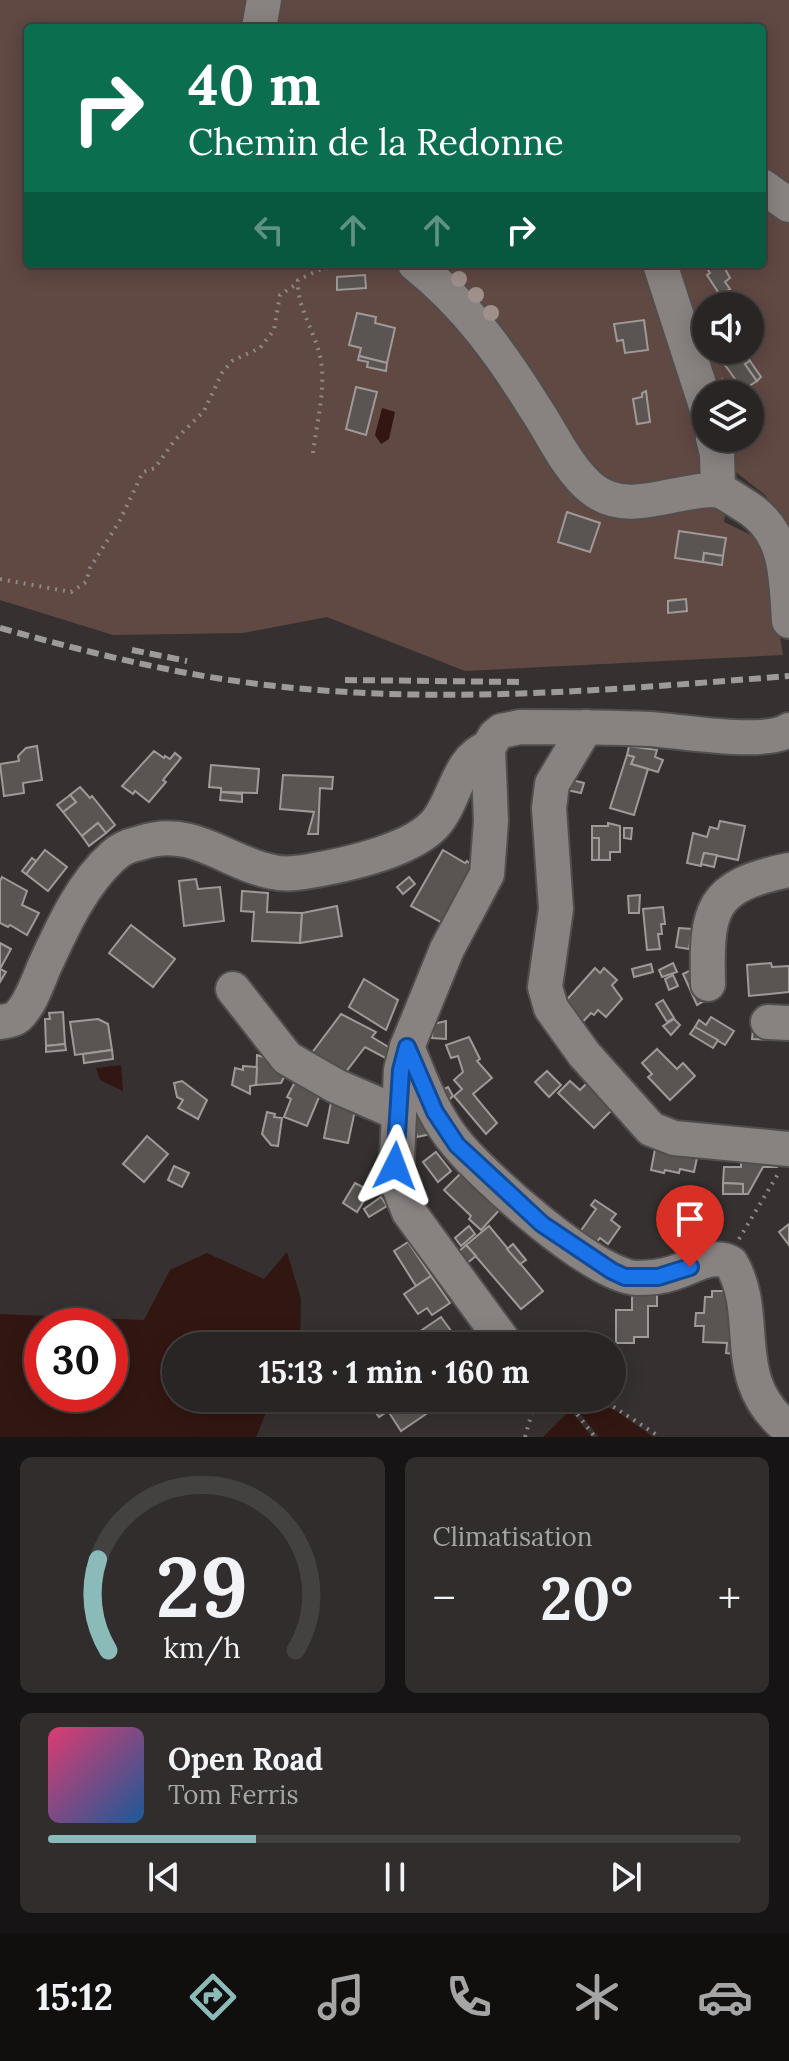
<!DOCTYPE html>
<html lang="fr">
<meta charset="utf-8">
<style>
:root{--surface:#282524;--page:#302d2c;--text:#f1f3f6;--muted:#a5a5a6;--line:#444241;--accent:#8bbbb9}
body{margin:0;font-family:Lora,serif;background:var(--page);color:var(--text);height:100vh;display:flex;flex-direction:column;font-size:30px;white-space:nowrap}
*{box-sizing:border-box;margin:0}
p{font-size:26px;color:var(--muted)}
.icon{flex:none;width:44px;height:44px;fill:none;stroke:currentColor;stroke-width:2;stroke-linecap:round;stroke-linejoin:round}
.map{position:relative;height:1437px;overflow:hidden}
.sheet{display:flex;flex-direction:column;gap:20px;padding:20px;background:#161414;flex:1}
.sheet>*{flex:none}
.banner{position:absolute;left:24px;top:24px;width:742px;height:244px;border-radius:8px;box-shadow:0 4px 20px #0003,0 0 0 2px var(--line);background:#0b6e4f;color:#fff;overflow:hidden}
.buttons{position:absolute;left:692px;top:292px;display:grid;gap:16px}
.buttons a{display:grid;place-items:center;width:72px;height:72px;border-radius:50%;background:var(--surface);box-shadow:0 4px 20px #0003,0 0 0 2px var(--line);font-size:40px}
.speed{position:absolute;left:24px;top:1308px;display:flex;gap:16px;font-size:40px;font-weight:700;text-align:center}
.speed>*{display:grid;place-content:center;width:104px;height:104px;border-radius:50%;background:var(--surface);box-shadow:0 4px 20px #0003,0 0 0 2px var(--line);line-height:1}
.speed .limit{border:12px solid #d22;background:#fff;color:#111}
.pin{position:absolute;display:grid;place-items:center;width:68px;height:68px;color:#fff;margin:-82px -34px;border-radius:50% 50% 50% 0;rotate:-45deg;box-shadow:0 0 8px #0007}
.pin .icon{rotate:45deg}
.me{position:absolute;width:88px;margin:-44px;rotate:3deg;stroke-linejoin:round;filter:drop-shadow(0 0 6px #0008)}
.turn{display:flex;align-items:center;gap:28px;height:168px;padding:0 32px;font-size:36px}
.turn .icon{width:104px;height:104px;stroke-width:2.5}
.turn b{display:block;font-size:56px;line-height:68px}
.lanes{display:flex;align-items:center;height:76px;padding:0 32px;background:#0003;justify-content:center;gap:40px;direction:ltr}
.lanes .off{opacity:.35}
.big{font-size:60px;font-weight:800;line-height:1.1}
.sheet .card{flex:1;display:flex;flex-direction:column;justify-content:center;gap:12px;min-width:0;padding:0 28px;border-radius:12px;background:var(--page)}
.sheet .dial{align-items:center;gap:0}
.dial svg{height:208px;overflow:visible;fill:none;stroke:var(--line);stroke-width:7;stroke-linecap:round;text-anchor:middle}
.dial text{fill:var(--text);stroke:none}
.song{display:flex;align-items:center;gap:24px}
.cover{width:96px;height:96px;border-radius:12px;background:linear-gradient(135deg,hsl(340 70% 55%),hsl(210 70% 35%))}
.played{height:8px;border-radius:4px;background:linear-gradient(90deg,var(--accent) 30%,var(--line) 30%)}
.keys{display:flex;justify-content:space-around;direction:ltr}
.heat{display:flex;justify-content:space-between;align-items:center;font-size:44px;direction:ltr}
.sheet .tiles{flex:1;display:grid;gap:20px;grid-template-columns:1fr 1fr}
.card:last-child{grid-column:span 2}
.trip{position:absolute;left:162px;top:1332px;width:464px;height:80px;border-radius:40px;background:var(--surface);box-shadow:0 4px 20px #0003,0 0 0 2px var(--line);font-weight:800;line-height:80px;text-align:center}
.tabs{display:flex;height:128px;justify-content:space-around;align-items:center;background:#100f0e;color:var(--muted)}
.tabs .icon{width:56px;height:56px}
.tabs .selected{color:var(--accent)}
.tabs b{font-size:36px;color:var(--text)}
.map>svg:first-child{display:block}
.green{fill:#604843;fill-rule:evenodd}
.water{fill:#321611;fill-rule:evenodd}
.building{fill:#5a5553;stroke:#9f9997;stroke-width:2}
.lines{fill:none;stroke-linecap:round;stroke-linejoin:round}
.minor-casing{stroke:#524e4d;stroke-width:38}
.path{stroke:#8d8988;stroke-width:4;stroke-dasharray:2 6;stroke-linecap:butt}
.minor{stroke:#888281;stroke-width:34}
.rail{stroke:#9e9a99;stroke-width:6;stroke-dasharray:12 6;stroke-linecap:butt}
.tree{fill:#a0908c}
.route-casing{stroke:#114b97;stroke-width:20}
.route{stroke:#1a73e8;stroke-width:14}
</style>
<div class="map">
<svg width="789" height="1437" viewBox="0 0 789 1437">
<rect width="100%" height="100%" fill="#363130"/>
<path class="green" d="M0 0H789V528L765 495 732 469 724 522 753 536 766 549 783 655 465 671 327 617 243 633 113 635 0 600ZM28 28H762V264H28ZM706 306H750V350H706ZM706 394H750V438H706Z"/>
<g class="water">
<path d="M382 408 395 412 389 439 381 444 375 435Z"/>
<path d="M121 1065 123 1091 100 1080 96 1068Z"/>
<path d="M287 1252 301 1299 300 1346H176V1398H272L256 1437H0V1314L144 1320 170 1270 207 1253 264 1279ZM42 1326H110V1394H42Z"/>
<path d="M592 1399 618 1412 653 1437H599L575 1407Z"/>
<path d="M570 1410 592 1437H543Z"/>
</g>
<g class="building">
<path d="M713 264 717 269 723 265 730 278 725 282 730 289 720 295 707 275 710 273 707 268Z"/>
<path d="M365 275 366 288 337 290V277Z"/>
<path d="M357 313 376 317 375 323 395 328 387 363 359 356 361 348 349 345Z"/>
<path d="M644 320 648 350 625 353 623 340 617 341 614 324Z"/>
<path d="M743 352 750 361 745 364 757 381 743 390 725 365Z"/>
<path d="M359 356 387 363 386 371 367 367 368 362 358 360Z"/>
<path d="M750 361 761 377 757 381 745 364Z"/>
<path d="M722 379 732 394H717L711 386Z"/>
<path d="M356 387 377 392 366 435 346 429Z"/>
<path d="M646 391 650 422 637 424 633 399 642 397V393Z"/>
<path d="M567 512 600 523 590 552 558 542Z"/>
<path d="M679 531 726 538 723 556 704 553 703 562 675 558Z"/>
<path d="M704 553 723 556 722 565 703 562Z"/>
<path d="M686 599 687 611 668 613V601Z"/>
<path d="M37 746 42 780 23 783 24 793 4 796 0 764 19 761 18 756 26 748Z"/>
<path d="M629 746 657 750 655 757 663 760 658 772 631 764 634 757 627 755Z"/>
<path d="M154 751 164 758 165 756 170 759 175 753 181 758 163 780 166 782 149 802 135 791 133 794 122 786Z"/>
<path d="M627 755 634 757 631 764 648 769 634 815 610 808Z"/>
<path d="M211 765 259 769 257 793 221 792V788L209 787Z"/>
<path d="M283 775 333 777 332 789 320 788 318 834H308L314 812 280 809Z"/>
<path d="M568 779 584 783 581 793 562 789Z"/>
<path d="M80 787 90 798 92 796 115 825 106 833 98 823 82 836 63 812 76 802 70 795Z"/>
<path d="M221 792 242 794V802L220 800Z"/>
<path d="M70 795 76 802 63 812 57 805Z"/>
<path d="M720 821 745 826 738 860 704 853 701 866 687 863 693 833 707 837 710 827 718 829Z"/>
<path d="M98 823 106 833 89 846 82 836Z"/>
<path d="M608 823 620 826V852H610V860H599V838H592V826H608Z"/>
<path d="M624 828H632L631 839 624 838Z"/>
<rect x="592" y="838" width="7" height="22"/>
<path d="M45 850 67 867 48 891 26 874Z"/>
<path d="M443 850 465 863 467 861 475 869 444 924 411 906Z"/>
<path d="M704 853 717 855 714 867 701 864Z"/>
<path d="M32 858 36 861 26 874 22 871Z"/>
<path d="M2 877 27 891 22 905 39 913 27 935 10 925 8 927 0 923V881Z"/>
<path d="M409 877 415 884 403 894 397 887Z"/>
<path d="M196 879 198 889 220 887 224 921 184 926 179 881Z"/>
<path d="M242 891 268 893 267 912 302 913 300 943 252 941 254 912 241 911Z"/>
<path d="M640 895 639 913H629L628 896Z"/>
<path d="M337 906 342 936 300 943 302 913Z"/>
<path d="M663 907 665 924H661L662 934H658L660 949 647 950 643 909Z"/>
<path d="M131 925 175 959 153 987 109 953Z"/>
<path d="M679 928 692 929 689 949 676 947Z"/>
<path d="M0 943 11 949 0 969 6 972 0 982Z"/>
<path d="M673 963 677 972 662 977 659 970Z"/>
<path d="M771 963 772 967 789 966V992L749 996 747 965Z"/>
<path d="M651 964 653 972 634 977 632 969Z"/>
<path d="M595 968 600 973 604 968 617 980 612 985 622 999 606 1017 598 1010 594 1015 591 1013 579 1026 562 1005Z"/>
<path d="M693 969 707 999 697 1005 683 974Z"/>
<path d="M673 975 678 986 669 990 665 979Z"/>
<path d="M364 979 398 1000 386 1030 349 1007Z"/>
<path d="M663 1000 674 1018 667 1022 656 1004Z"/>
<path d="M63 1012 65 1044 46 1046 45 1019H50L49 1013Z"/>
<path d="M341 1014 376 1032 372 1037 390 1048 389 1060 365 1047 339 1081 308 1058Z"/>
<path d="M711 1017 734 1031 725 1045 695 1027 699 1020 706 1025Z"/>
<path d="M98 1019 108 1024 112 1050 75 1055 70 1022Z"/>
<path d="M674 1019 680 1025 671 1035 663 1026Z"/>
<path d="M446 1021V1039L432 1038 433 1024Z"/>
<path d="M695 1027 718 1040 713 1048 690 1034Z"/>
<path d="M753 1029 776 1030 775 1040 752 1039Z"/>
<path d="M469 1037 480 1059 477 1061 492 1078 473 1094 497 1123 486 1134 454 1096 462 1089 454 1080 463 1072 458 1056 451 1058 446 1045Z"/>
<path d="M65 1044 66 1050 46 1052V1046Z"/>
<path d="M657 1049 677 1069 683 1063 695 1076 670 1100 648 1077 652 1074 642 1063Z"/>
<path d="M112 1050 113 1059 84 1063 83 1054Z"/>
<path d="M257 1055 290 1066 281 1083 256 1085Z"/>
<path d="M243 1066 257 1067 256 1085 250 1086V1094L232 1085 235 1068 243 1070Z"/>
<path d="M547 1071 561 1085 549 1097 535 1082Z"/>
<path d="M297 1078 322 1090 307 1126 284 1117 291 1099 287 1097Z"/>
<path d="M182 1081 207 1100 198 1119 178 1108 183 1100 177 1097 174 1083Z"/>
<path d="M570 1081 580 1090 588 1082 614 1108 594 1128 558 1093Z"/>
<path d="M448 1087 453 1096 448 1101 442 1090Z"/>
<path d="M333 1092 357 1101 348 1143 324 1138Z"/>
<path d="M267 1112 275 1114 274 1117 282 1118 278 1146 271 1145 262 1134Z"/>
<path d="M426 1116 431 1134 417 1137 413 1119Z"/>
<path d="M147 1136 168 1154 144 1182 123 1164Z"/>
<path d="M656 1144 698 1153 694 1172 680 1169 679 1173 665 1170 664 1173 651 1170Z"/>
<path d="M436 1152 451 1171 438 1182 423 1162Z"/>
<path d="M741 1153H784L777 1167H763L748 1194H743V1184L723 1183 724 1167H741Z"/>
<path d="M174 1166 189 1173 182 1187 168 1180Z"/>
<path d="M465 1169 503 1206 481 1230 469 1219 471 1216 444 1190Z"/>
<path d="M355 1183 370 1191 357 1212 343 1203Z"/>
<path d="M723 1183 743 1184V1194H723Z"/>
<path d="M381 1197 387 1206 369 1217 364 1209Z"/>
<path d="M595 1200 616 1214 611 1220 620 1227 608 1244 600 1238 596 1243 580 1232 596 1209 591 1205Z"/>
<path d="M789 1224V1245L779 1232Z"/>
<path d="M469 1226 475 1234 461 1246 455 1238Z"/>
<path d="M489 1226 543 1291 521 1309 466 1245Z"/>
<path d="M408 1242 431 1276 416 1286 394 1251Z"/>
<path d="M513 1244 526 1260 520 1264 507 1249Z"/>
<path d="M466 1245 476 1256 466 1264 457 1253Z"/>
<path d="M431 1276 450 1303 432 1315 427 1308 418 1314 404 1294Z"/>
<path d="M657 1289V1306H648V1337H634V1343H616V1310H632V1293Z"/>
<path d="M712 1291H728V1306H732L730 1345 735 1346V1354L726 1353 727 1343 703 1342 704 1326H695L696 1313H704L705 1297H712Z"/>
<path d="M441 1317 462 1346H408L399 1337 406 1332 410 1338Z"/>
<path d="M590 1333 598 1335 595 1342 588 1340Z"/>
<path d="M366 1398H420L429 1412 401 1431 388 1411 379 1417Z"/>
</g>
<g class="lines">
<g class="minor-casing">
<g id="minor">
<path d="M259 28 264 0"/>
<path d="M762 186 789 205"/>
<path d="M415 264C466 305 501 353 535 408 552 433 567 468 591 488 627 518 675 489 715 490 725 491 738 502 747 507 788 533 786 578 789 621"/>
<path d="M660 264 706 406"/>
<path d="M713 438 717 454 718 490"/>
<path d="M586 727 552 784 549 808 556 909 545 987 551 1008 584 1054 651 1129 674 1138 789 1149"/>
<path d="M708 984C706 909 710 886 789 870"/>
<path d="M233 989 287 1058 336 1086 398 1113"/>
<path d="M0 1022C6 1021 12 1021 17 1017 31 1005 38 980 46 963 63 926 82 884 113 856 120 849 131 845 140 843 193 825 226 863 273 872 285 875 298 873 310 871 345 865 409 851 434 825 455 803 457 759 488 748"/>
<path d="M768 1022 789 1023"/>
<path d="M407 1047C421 1080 433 1116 457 1144 485 1178 595 1277 637 1278 649 1278 661 1277 673 1273 691 1268 713 1252 731 1263 763 1317 726 1380 789 1429"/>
<path d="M507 1346 409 1212 396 1179 401 1070 407 1047 447 949 487 874 491 821 488 748 495 736 501 731 520 727C563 727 606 727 649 729 681 731 764 746 789 730"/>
</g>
</g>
<g class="path">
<path d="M313 453C316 427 324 397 322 371 321 338 296 311 298 280L319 270 351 264"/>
<path d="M0 579 71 592 86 582 90 568 119 522 143 472 155 468 174 441 204 411 222 373 232 361 260 348 274 330 280 295 298 283"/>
<path d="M739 1239 778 1174"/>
<path d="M560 1398 573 1409 595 1437"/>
<path d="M600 1398 660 1437"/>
<path d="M525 1437 536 1398"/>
</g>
<use href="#minor" class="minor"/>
<g class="rail">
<path d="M0 628C80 650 161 671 243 682 424 707 608 690 789 676"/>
<path d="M132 650 187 661"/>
<path d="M345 680 521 682"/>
</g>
</g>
<g class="tree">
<circle cx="459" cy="279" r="8"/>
<circle cx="476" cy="295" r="8"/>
<circle cx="491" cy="313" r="8"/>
</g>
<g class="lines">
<g class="route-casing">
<path id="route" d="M395 1166 401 1070 407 1047 435 1112 457 1145 542 1224 612 1271 625 1277H658L690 1267"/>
</g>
<use href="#route" class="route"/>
</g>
</svg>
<div class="buttons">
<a><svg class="icon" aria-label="sound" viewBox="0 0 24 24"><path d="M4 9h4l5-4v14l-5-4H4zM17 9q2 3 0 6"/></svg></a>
<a><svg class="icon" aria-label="layers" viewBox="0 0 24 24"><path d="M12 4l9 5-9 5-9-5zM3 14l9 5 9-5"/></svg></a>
</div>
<div class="speed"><div class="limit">30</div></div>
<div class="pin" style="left:690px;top:1267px;background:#d93025"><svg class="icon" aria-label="arrive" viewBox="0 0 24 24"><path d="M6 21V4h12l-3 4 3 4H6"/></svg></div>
<svg class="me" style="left:395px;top:1166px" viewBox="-20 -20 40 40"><path d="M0-17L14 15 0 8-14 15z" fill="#1a73e8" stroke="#fff" stroke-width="4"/></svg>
<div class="trip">15:13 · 1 min · 160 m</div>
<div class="banner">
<div class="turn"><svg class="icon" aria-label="right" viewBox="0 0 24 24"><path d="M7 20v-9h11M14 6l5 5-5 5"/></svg><div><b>40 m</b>Chemin de la Redonne</div></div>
<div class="lanes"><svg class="icon off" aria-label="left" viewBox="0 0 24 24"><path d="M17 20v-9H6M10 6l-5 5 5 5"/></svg><svg class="icon off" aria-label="ahead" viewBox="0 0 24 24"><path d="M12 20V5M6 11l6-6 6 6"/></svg><svg class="icon off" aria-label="ahead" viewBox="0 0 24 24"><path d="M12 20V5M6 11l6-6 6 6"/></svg><svg class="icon" aria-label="right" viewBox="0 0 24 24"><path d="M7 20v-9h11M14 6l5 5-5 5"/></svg></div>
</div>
</div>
<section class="sheet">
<div class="tiles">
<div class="card dial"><svg viewBox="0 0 100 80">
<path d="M14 69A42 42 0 1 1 86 69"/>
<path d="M14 69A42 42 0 0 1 10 34" stroke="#8bbbb9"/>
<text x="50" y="56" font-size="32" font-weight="700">29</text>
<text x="50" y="72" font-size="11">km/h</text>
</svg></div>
<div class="card"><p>Climatisation</p>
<div class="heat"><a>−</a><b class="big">20°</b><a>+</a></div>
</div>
<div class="card">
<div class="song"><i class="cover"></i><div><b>Open Road</b><p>Tom Ferris</p></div></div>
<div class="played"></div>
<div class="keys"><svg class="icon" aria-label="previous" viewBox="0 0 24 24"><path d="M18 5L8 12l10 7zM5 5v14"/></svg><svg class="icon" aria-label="pause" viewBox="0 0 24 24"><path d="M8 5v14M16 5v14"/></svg><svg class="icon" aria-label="next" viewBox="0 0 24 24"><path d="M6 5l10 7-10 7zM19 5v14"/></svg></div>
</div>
</div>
</section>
<nav class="tabs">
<b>15:12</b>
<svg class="icon selected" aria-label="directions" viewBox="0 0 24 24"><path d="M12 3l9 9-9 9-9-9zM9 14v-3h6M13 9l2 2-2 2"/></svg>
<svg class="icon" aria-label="music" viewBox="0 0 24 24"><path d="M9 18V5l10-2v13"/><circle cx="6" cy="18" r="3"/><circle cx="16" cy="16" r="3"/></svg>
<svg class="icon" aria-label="phone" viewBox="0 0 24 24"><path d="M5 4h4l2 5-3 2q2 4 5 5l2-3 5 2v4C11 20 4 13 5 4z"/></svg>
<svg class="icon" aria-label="climate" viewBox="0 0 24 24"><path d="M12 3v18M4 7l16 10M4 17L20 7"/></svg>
<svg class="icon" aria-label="car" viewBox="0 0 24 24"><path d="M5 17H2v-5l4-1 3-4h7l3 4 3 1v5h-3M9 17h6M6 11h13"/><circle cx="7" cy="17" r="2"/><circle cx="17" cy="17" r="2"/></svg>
</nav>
